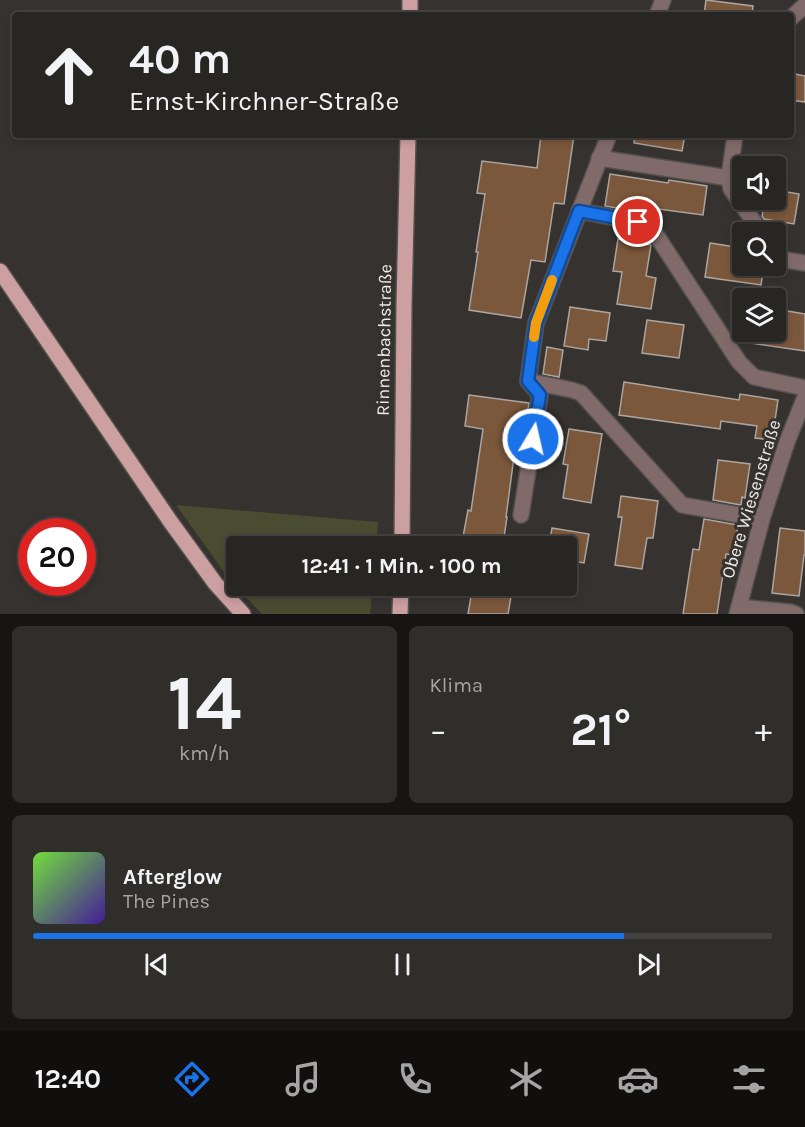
<!DOCTYPE html>
<html lang="de">
<meta charset="utf-8">
<style>
:root{--surface:#282623;--page:#302e2b;--text:#f1f3f6;--muted:#a5a5a6;--line:#444341;--accent:#1a73e8}
body{margin:0;font-family:Karla,sans-serif;background:var(--page);color:var(--text);height:100vh;display:flex;flex-direction:column;font-size:22px;white-space:nowrap}
*{box-sizing:border-box;margin:0}
p{font-size:20px;color:var(--muted)}
.icon{flex:none;width:33px;height:33px;fill:none;stroke:currentColor;stroke-width:2;stroke-linecap:round;stroke-linejoin:round}
.map{position:relative;height:614px;overflow:hidden}
.panel{display:flex;flex-direction:column;gap:12px;padding:12px;background:#161513;flex:1}
.panel>*{flex:none}
.banner{position:absolute;left:12px;top:12px;width:782px;height:126px;border-radius:6px;box-shadow:0 3px 9px #0003,0 0 0 2px var(--line);background:#282623;color:var(--text);overflow:hidden}
.controls{position:absolute;left:732px;top:156px;display:grid;gap:12px}
.controls a{display:grid;place-items:center;width:54px;height:54px;border-radius:6px;background:var(--surface);box-shadow:0 3px 9px #0003,0 0 0 2px var(--line);font-size:30px}
.speed{position:absolute;left:18px;top:518px;display:flex;gap:12px;font-size:30px;font-weight:700;text-align:center}
.speed>*{display:grid;place-content:center;width:78px;height:78px;border-radius:50%;background:var(--surface);box-shadow:0 3px 9px #0003,0 0 0 2px var(--line);line-height:1}
.speed .limit{border:9px solid #d22;background:#fff;color:#111}
.pin{position:absolute;display:grid;place-items:center;width:51px;height:51px;color:#fff;margin:-26px;border:3px solid #fff;border-radius:50%;box-shadow:0 2px 6px #0007}
.me{position:absolute;width:66px;margin:-33px;rotate:9deg;stroke-linejoin:round;filter:drop-shadow(0 0 4px #0008)}
.turn{display:flex;align-items:center;gap:21px;height:126px;padding:0 18px;font-size:27px}
.turn .icon{width:78px;height:78px;stroke-width:2.5}
.turn b{display:block;font-size:42px;line-height:51px}
.big{font-size:45px;font-weight:700;line-height:1.1}
.panel .card{flex:1;display:flex;flex-direction:column;justify-content:center;gap:9px;min-width:0;padding:0 21px;border-radius:9px;background:var(--page)}
.panel .dial{align-items:center;gap:0}
.dial b{font-size:78px;line-height:1}
.song{display:flex;align-items:center;gap:18px}
.cover{width:72px;height:72px;border-radius:9px;background:linear-gradient(135deg,hsl(100 70% 55%),hsl(260 70% 35%))}
.played{height:6px;border-radius:3px;background:linear-gradient(90deg,var(--accent) 80%,var(--line) 80%)}
.keys{display:flex;justify-content:space-around;direction:ltr}
.heat{display:flex;justify-content:space-between;align-items:center;font-size:33px;direction:ltr}
.panel .tiles{flex:1;display:grid;gap:12px;grid-template-columns:1fr 1fr}
.card:last-child{grid-column:span 2}
.trip{position:absolute;left:226px;top:536px;width:351px;height:60px;border-radius:6px;background:var(--surface);box-shadow:0 3px 9px #0003,0 0 0 2px var(--line);font-weight:700;line-height:60px;text-align:center}
.tab-bar{display:flex;height:96px;justify-content:space-around;align-items:center;background:#100f0e;color:var(--muted)}
.tab-bar .icon{width:42px;height:42px}
.tab-bar .active{color:var(--accent)}
.tab-bar b{font-size:27px;color:var(--text)}
.map>svg:first-child{display:block}
.green{fill:#4a4c31}
.building{fill:#7b573b;stroke:#aba6a2;stroke-width:1.5}
.lines{fill:none;stroke-linecap:round;stroke-linejoin:round}
.minor-casing{stroke:#53504d;stroke-width:18}
.major-casing{stroke:#53504d;stroke-width:18}
.minor{stroke:#806a6a;stroke-width:15}
.major{stroke:#cc9fa1;stroke-width:15}
.route-casing{stroke:#114b97;stroke-width:15}
.route{stroke:#1a73e8;stroke-width:10}
.slow{stroke:#f59e0b;stroke-width:10}
.labels{text-anchor:middle;stroke-width:6;stroke-linejoin:round;paint-order:stroke}
.street-label{font-size:18px;fill:#edebe9;stroke:#36322f}
</style>
<div class="map">
<svg width="805" height="614" viewBox="0 0 805 614">
<rect width="100%" height="100%" fill="#36322f"/>
<path class="green" d="M176 505 378 522 376 546H237V585H373L370 614H262L229 579Z"/>
<g class="building">
<path d="M706 0 753 6 752 15H704Z"/>
<path d="M790 73 805 76V102L790 100Z"/>
<path d="M541 135H574L564 204 554 203 545 262 531 260 521 318 469 310 478 252H476L485 194 477 193 482 161 537 168Z"/>
<path d="M635 135H685L682 151 634 143Z"/>
<path d="M610 174 668 183 669 180 707 186 703 215 651 208 650 214 605 206Z"/>
<path d="M776 190 799 194 794 224 764 219 762 216 765 200H776Z"/>
<path d="M618 239 651 245 646 276 656 278 651 309 617 304 622 272 613 271Z"/>
<path d="M710 243 742 248V266H764L761 285 705 277Z"/>
<path d="M570 307 610 313 606 341 589 339 588 350 564 346Z"/>
<path d="M776 309 805 314V351L737 341 735 339 736 332H776Z"/>
<path d="M647 320 684 325 679 358 642 353Z"/>
<path d="M547 347 563 350 559 377 543 374Z"/>
<path d="M624 382 739 400 740 394 778 400 772 440 755 438 757 426 721 421 720 429 619 415Z"/>
<path d="M469 395 529 403 524 435 517 434 506 517H507L503 544 463 537 468 510 471 511 483 429 465 426Z"/>
<path d="M569 429 602 434 591 503 563 498 568 465 563 464Z"/>
<path d="M718 460 750 464 745 498 742 497 741 505 713 500Z"/>
<path d="M621 496 658 501 653 538H647L642 569 615 565 622 517H618Z"/>
<path d="M704 519 738 525 733 555 726 554 717 614H683L693 549 699 550Z"/>
<path d="M552 528 589 534 584 563 567 560V546H549Z"/>
<path d="M780 528 805 531V555H804L799 596 772 593Z"/>
<path d="M473 585H513L508 614H468Z"/>
</g>
<g class="lines">
<g class="minor-casing">
<g id="minor">
<path d="M657 15 663 0"/>
<path d="M790 19 805 5"/>
<path d="M599 158 729 178 731 189 761 232"/>
<path d="M729 178 735 135"/>
<path d="M579 211 638 222 653 230 739 362 754 377 805 388"/>
<path d="M776 253 780 259 805 263"/>
<path d="M528 381 572 390 581 393 682 505 762 519"/>
<path d="M521 515 540 395 528 381 536 323 609 135"/>
<path d="M739 607 790 612 796 614"/>
<path d="M737 614 762 519 787 442 805 397"/>
</g>
</g>
<g class="major-casing">
<g id="major">
<path d="M410 15V0"/>
<path d="M0 271 170 521 215 583 243 614"/>
<path d="M402 546 404 305 408 135"/>
<path d="M400 614 401 585"/>
</g>
</g>
<use href="#minor" class="minor"/>
<use href="#major" class="major"/>
</g>
<g class="lines">
<g class="route-casing">
<path id="route" d="M533 439 540 395 528 381 536 323 579 211 638 222"/>
</g>
<use href="#route" class="route"/>
<path class="slow" d="M534 337 536 323 552 280"/>
</g>
<g class="labels">
<g class="street-label">
<text transform="translate(384 340) rotate(-89)" y="6">Rinnenbachstraße</text>
<text transform="translate(751 499) rotate(-73)" y="6">Obere Wiesenstraße</text>
</g>
</g>
</svg>
<div class="controls">
<a><svg class="icon" aria-label="sound" viewBox="0 0 24 24"><path d="M4 9h4l5-4v14l-5-4H4zM17 9q2 3 0 6"/></svg></a>
<a><svg class="icon" aria-label="search" viewBox="0 0 24 24"><circle cx="10" cy="10" r="6"/><path d="M15 15l6 6"/></svg></a>
<a><svg class="icon" aria-label="layers" viewBox="0 0 24 24"><path d="M12 4l9 5-9 5-9-5zM3 14l9 5 9-5"/></svg></a>
</div>
<div class="speed"><div class="limit">20</div></div>
<div class="pin" style="left:638px;top:222px;background:#d93025"><svg class="icon" aria-label="arrive" viewBox="0 0 24 24"><path d="M6 21V4h12l-3 4 3 4H6"/></svg></div>
<svg class="me" style="left:533px;top:439px" viewBox="-20 -20 40 40"><circle r="17" fill="#1a73e8" stroke="#fff" stroke-width="3"/><path d="M0-11L8 9 0 5-8 9z" fill="#fff"/></svg>
<div class="trip">12:41 · 1 Min. · 100 m</div>
<div class="banner">
<div class="turn"><svg class="icon" aria-label="ahead" viewBox="0 0 24 24"><path d="M12 20V5M6 11l6-6 6 6"/></svg><div><b>40 m</b>Ernst-Kirchner-Straße</div></div>
</div>
</div>
<section class="panel">
<div class="tiles">
<div class="card dial"><b>14</b><p>km/h</p></div>
<div class="card"><p>Klima</p>
<div class="heat"><a>−</a><b class="big">21°</b><a>+</a></div>
</div>
<div class="card">
<div class="song"><i class="cover"></i><div><b>Afterglow</b><p>The Pines</p></div></div>
<div class="played"></div>
<div class="keys"><svg class="icon" aria-label="previous" viewBox="0 0 24 24"><path d="M18 5L8 12l10 7zM5 5v14"/></svg><svg class="icon" aria-label="pause" viewBox="0 0 24 24"><path d="M8 5v14M16 5v14"/></svg><svg class="icon" aria-label="next" viewBox="0 0 24 24"><path d="M6 5l10 7-10 7zM19 5v14"/></svg></div>
</div>
</div>
</section>
<nav class="tab-bar">
<b>12:40</b>
<svg class="icon active" aria-label="directions" viewBox="0 0 24 24"><path d="M12 3l9 9-9 9-9-9zM9 14v-3h6M13 9l2 2-2 2"/></svg>
<svg class="icon" aria-label="music" viewBox="0 0 24 24"><path d="M9 18V5l10-2v13"/><circle cx="6" cy="18" r="3"/><circle cx="16" cy="16" r="3"/></svg>
<svg class="icon" aria-label="phone" viewBox="0 0 24 24"><path d="M5 4h4l2 5-3 2q2 4 5 5l2-3 5 2v4C11 20 4 13 5 4z"/></svg>
<svg class="icon" aria-label="climate" viewBox="0 0 24 24"><path d="M12 3v18M4 7l16 10M4 17L20 7"/></svg>
<svg class="icon" aria-label="car" viewBox="0 0 24 24"><path d="M5 17H2v-5l4-1 3-4h7l3 4 3 1v5h-3M9 17h6M6 11h13"/><circle cx="7" cy="17" r="2"/><circle cx="17" cy="17" r="2"/></svg>
<svg class="icon" aria-label="filters" viewBox="0 0 24 24"><path d="M4 7h16M4 17h16"/><circle cx="9" cy="7" r="2"/><circle cx="15" cy="17" r="2"/></svg>
</nav>
